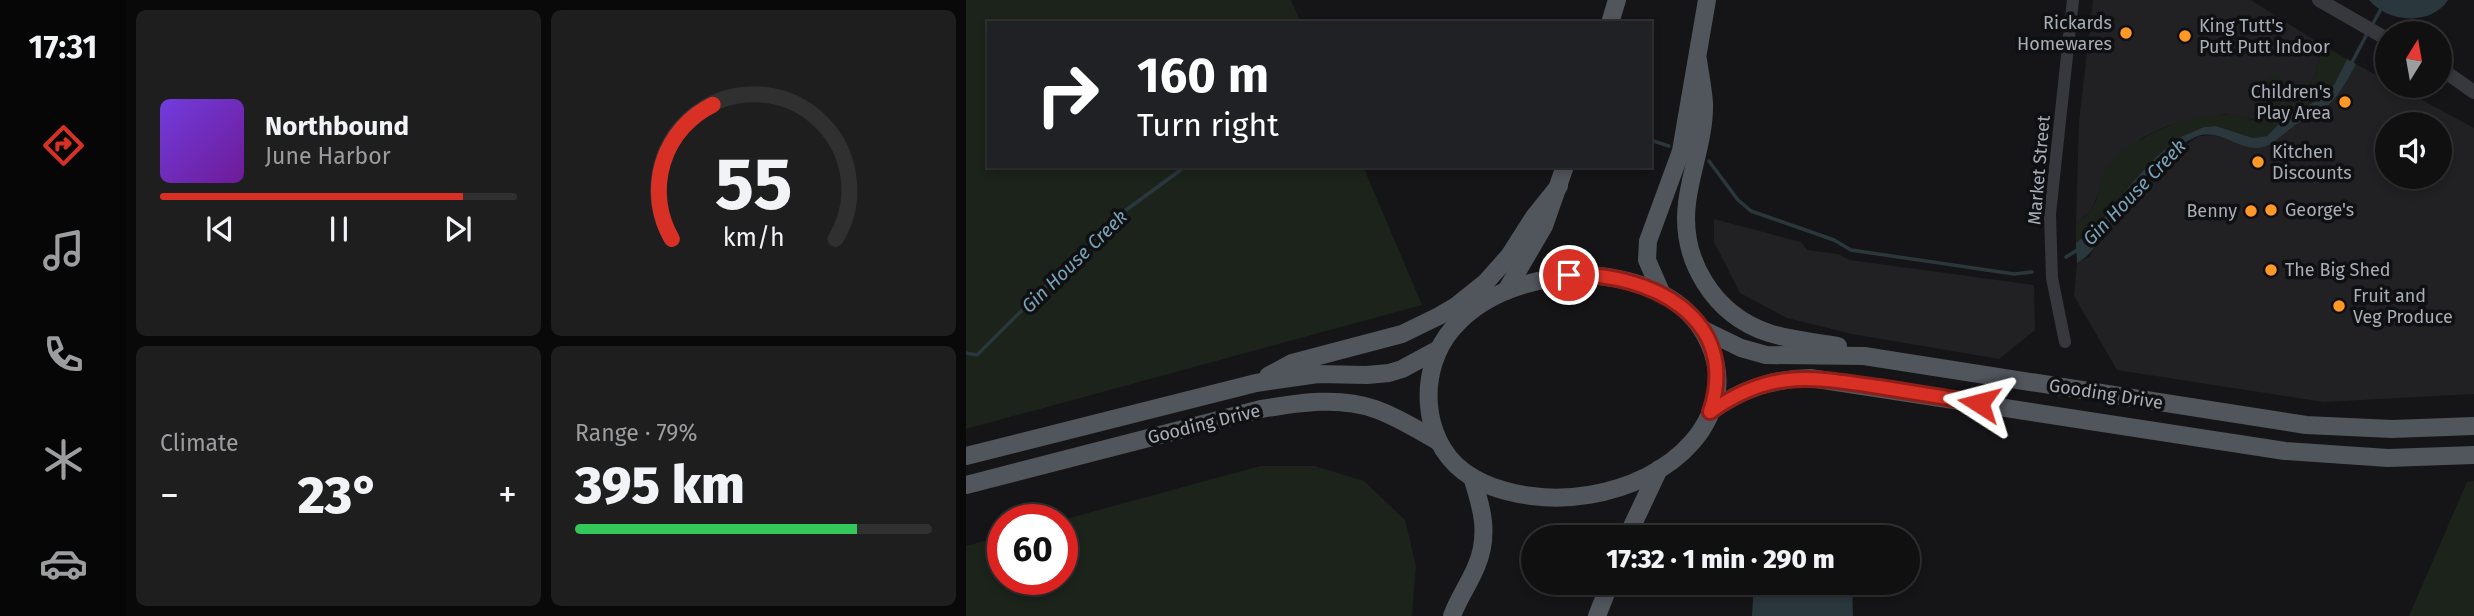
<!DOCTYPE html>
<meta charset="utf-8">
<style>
:root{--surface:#101011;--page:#1e1e1f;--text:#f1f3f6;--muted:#9c9d9f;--line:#303031;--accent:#d93025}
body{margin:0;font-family:"Fira Sans",sans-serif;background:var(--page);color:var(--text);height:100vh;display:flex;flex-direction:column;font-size:26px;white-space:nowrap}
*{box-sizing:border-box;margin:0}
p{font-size:23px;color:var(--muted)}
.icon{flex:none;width:38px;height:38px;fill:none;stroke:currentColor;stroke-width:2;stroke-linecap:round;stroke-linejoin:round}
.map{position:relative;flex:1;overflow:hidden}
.sheet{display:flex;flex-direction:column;gap:10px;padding:10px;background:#090909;width:840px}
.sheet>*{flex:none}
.guide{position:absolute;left:21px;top:21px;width:665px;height:147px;border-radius:0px;box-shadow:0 4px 10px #0003,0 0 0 2px var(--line);background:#202124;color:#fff;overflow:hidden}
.needle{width:46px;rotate:11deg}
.buttons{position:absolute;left:1409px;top:21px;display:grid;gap:14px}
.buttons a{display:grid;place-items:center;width:77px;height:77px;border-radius:50%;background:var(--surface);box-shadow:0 4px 10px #0003,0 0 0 2px var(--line);font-size:35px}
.speed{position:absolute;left:21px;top:504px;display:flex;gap:14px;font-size:35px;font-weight:700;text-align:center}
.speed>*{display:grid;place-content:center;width:91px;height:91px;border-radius:50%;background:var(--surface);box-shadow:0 4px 10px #0003,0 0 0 2px var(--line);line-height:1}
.speed .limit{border:10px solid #d22;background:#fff;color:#111}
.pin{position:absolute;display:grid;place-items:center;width:60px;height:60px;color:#fff;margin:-30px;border:4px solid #fff;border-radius:50%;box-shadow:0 2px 7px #0007}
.me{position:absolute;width:77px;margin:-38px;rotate:279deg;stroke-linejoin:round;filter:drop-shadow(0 0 5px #0008)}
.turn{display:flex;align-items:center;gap:24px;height:147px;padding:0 35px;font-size:32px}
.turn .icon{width:91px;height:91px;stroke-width:2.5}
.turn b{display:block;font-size:49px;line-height:60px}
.big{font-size:52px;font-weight:800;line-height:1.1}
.sheet .widget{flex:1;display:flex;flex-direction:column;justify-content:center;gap:10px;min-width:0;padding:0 24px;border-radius:10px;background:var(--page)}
.sheet .dial{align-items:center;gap:0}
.dial svg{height:182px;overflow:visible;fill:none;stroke:var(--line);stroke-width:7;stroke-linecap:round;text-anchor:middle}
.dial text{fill:var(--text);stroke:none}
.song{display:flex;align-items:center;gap:21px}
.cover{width:84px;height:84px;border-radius:10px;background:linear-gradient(135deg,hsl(260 70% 55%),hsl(280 70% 35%))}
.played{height:7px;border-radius:4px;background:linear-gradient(90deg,var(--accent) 85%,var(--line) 85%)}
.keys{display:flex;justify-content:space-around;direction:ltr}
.heat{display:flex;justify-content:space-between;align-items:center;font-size:38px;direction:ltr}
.charge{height:10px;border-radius:5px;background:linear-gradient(90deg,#34c759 79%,var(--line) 0)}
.sheet .tiles{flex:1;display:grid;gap:10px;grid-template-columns:repeat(2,1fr)}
.trip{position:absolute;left:555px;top:525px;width:399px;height:70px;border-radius:35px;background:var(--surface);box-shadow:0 4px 10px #0003,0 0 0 2px var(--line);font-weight:800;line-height:70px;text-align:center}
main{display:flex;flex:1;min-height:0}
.tabs{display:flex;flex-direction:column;width:126px;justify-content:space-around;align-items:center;background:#060607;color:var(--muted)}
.tabs .icon{width:49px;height:49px}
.tabs .active{color:var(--accent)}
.tabs b{font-size:32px;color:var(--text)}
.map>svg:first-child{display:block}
.built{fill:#212124;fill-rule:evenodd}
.green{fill:#1b231b}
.water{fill:#2a373c}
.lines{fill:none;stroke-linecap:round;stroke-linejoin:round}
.stream{stroke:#2a373c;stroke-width:3.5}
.minor{stroke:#36383d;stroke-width:12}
.tertiary{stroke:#36383d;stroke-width:14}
.primary{stroke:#51555c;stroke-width:18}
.route-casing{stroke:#8d1f18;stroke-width:18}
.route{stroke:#d93025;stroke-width:12}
.poi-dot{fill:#ff9825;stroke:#101012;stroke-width:2.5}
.labels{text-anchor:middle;stroke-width:7;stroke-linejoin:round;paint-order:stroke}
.poi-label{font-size:18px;fill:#a6aeb9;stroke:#101012;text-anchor:start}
.street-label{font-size:18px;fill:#a6aeb9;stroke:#101012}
.water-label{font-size:19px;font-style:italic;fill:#79a3b7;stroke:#101012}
</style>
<main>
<nav class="tabs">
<b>17:31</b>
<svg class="icon active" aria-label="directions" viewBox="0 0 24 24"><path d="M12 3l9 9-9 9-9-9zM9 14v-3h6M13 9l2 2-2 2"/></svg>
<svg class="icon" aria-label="music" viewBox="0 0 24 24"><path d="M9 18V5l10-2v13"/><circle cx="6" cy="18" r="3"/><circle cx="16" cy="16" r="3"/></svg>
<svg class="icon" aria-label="phone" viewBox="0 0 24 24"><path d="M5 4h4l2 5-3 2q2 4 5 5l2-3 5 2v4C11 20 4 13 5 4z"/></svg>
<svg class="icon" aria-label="climate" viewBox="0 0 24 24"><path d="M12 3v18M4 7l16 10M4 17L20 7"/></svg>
<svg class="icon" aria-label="car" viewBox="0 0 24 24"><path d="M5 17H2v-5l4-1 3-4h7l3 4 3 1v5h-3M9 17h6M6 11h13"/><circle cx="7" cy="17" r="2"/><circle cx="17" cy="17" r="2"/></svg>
</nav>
<section class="sheet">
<div class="tiles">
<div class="widget">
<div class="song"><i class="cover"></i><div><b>Northbound</b><p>June Harbor</p></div></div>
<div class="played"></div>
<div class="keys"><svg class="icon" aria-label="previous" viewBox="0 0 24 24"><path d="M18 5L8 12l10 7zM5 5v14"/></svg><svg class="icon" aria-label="pause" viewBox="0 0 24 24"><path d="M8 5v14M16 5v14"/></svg><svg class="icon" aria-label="next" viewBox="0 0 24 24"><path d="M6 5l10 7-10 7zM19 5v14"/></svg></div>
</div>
<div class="widget dial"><svg viewBox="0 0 100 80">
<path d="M14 69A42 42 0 1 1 86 69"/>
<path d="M14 69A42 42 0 0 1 32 10" stroke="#d93025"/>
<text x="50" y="56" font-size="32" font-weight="700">55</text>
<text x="50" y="72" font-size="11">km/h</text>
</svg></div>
<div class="widget"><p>Climate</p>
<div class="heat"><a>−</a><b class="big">23°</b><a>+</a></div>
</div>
<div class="widget"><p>Range · 79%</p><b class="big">395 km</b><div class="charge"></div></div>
</div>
</section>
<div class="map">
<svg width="1508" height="616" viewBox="0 0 1508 616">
<rect width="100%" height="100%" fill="#151517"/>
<g class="built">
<path d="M1127 0H1285L1356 45 1349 76 1338 92 1293 102 1302 107 1304 120 1295 124 1287 119 1258 114 1201 126 1176 138 1134 189 1125 211 1110 223 1113 122Z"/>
<path d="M1390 64 1421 81V86H1430L1508 128V394L1358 402 1151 370 1108 296 1111 263 1123 257 1158 201 1198 160 1233 136 1247 135 1290 148 1310 141 1330 124 1359 108 1376 88ZM1421 124H1474V177H1421Z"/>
<path d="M748 219 835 242 841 250 872 254 884 260 1068 285 1069 330 1033 359 886 334 821 318 774 293 748 242Z"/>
</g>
<g class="green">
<path d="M0 0H325L335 23H23V166H397L456 305 0 429Z"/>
<path d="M1356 45 1381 59 1369 83 1360 93 1343 105 1326 113 1301 136 1287 138 1250 126 1238 127 1212 138 1190 157 1165 184 1134 223 1110 243V223C1115 219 1123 214 1126 209 1134 196 1134 175 1144 164 1177 130 1250 98 1295 124L1303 120 1302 108 1293 102 1290 93 1307 73 1338 92 1349 76Z"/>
<path d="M294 466H349L398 481 439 520 450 566 446 616H0V546L37 536V579H96V520Z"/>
<path d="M1508 481V616H1443L1501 482Z"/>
</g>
<g class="water">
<path d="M1403 0H1482C1465 26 1422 23 1403 0Z"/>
<path d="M1381 59 1390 64C1382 79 1373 97 1359 108 1351 115 1340 118 1331 124 1318 132 1307 148 1290 148 1271 148 1252 129 1232 136 1206 145 1162 193 1147 217 1136 234 1130 253 1111 263L1110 243 1134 223 1165 184 1190 157 1212 138 1238 127 1250 126 1287 138 1301 136 1320 117 1343 105 1360 94 1369 83Z"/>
<path d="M788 583H886L887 616H786Z"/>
</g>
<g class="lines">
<g class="stream">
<path d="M1405 27 1420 0"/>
<path d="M1385 64 1401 34"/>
<path d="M684 140 703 146"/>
<path d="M743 161 772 200 785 211 868 240 885 250 1048 274 1066 272"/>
<path d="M1100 257 1113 249"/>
<path d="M0 353 11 355 148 219 220 166"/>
</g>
<path class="minor" d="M1099 342 1086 278 1084 214 1107 0"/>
<g class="tertiary">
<path d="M1353 0 1421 39"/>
<path d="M1474 68 1508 92"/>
</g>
<g class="primary">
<path d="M644 23 651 0"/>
<path d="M732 60C734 74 737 89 738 103 739 136 725 170 721 203 714 260 748 315 803 333 825 340 849 342 872 346"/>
<path d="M621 275C670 278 722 295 743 343 750 359 753 373 751 390 738 470 637 506 566 496 542 493 517 486 497 471 454 438 452 368 487 328 520 290 572 277 621 275Z"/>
<path d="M540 291 578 226 599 166"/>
<path d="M695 292 681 260 682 241 715 151 741 0"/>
<path d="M736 329 775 348 800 355 898 356 1340 425 1426 429 1508 426"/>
<path d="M302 376 326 363 436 334 473 316 490 306 520 282 543 256 568 217 593 186"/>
<path d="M744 412C775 389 806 379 844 378L1319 451 1422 458 1508 455"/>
<path d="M0 456 290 383 352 374 401 375 423 373 436 369 473 349"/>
<path d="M0 485 295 409C332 403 373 396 409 409 432 417 452 430 473 442"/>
<path d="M661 537 693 469"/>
<path d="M486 616C492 599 503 584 510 567 524 535 516 508 506 477"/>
<path d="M631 616 644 583"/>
</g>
</g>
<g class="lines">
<g class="route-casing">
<path id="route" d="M603 275C682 272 776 317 744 412 804 369 844 377 913 387 946 392 980 398 1013 403"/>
</g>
<use href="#route" class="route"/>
</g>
<g class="poi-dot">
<circle cx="1160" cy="33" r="7"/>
<circle cx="1219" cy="36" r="7"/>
<circle cx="1379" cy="102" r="7"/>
<circle cx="1292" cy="162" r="7"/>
<circle cx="1305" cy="210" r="7"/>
<circle cx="1285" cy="211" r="7"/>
<circle cx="1305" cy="270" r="7"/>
<circle cx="1373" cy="306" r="7"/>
</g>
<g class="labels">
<g class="poi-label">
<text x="1146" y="29" text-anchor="end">Rickards<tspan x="1146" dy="21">Homewares</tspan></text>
<text x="1233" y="32">King Tutt's<tspan x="1233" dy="21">Putt Putt Indoor</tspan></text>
<text x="1365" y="98" text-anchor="end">Children's<tspan x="1365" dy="21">Play Area</tspan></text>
<text x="1306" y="158">Kitchen<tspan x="1306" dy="21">Discounts</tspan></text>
<text x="1319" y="216">George's</text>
<text x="1271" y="217" text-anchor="end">Benny</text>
<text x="1319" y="276">The Big Shed</text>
<text x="1387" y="302">Fruit and<tspan x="1387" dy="21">Veg Produce</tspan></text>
</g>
<g class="street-label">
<text transform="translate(1073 170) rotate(-85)" y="6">Market Street</text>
<text transform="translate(1140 394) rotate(9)" y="6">Gooding Drive</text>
<text transform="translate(238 424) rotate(-14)" y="6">Gooding Drive</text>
</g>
<g class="water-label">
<text transform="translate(1168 192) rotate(-46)" y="7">Gin House Creek</text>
<text transform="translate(108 261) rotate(-44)" y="7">Gin House Creek</text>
</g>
</g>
</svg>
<div class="buttons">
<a><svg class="needle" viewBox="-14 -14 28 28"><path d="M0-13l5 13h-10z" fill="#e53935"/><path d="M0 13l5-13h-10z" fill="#9c9d9f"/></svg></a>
<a><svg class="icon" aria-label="sound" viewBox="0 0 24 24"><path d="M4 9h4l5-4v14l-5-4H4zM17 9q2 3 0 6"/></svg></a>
</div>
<div class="speed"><div class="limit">60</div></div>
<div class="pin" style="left:603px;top:275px;background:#d93025"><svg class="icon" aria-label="arrive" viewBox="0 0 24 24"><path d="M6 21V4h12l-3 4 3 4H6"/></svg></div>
<svg class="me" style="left:1013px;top:403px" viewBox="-20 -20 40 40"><path d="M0-17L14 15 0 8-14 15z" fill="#d93025" stroke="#fff" stroke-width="4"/></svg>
<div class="trip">17:32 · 1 min · 290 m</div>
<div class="guide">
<div class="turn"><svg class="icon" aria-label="right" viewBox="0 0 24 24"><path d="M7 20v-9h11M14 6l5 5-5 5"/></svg><div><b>160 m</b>Turn right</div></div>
</div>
</div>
</main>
